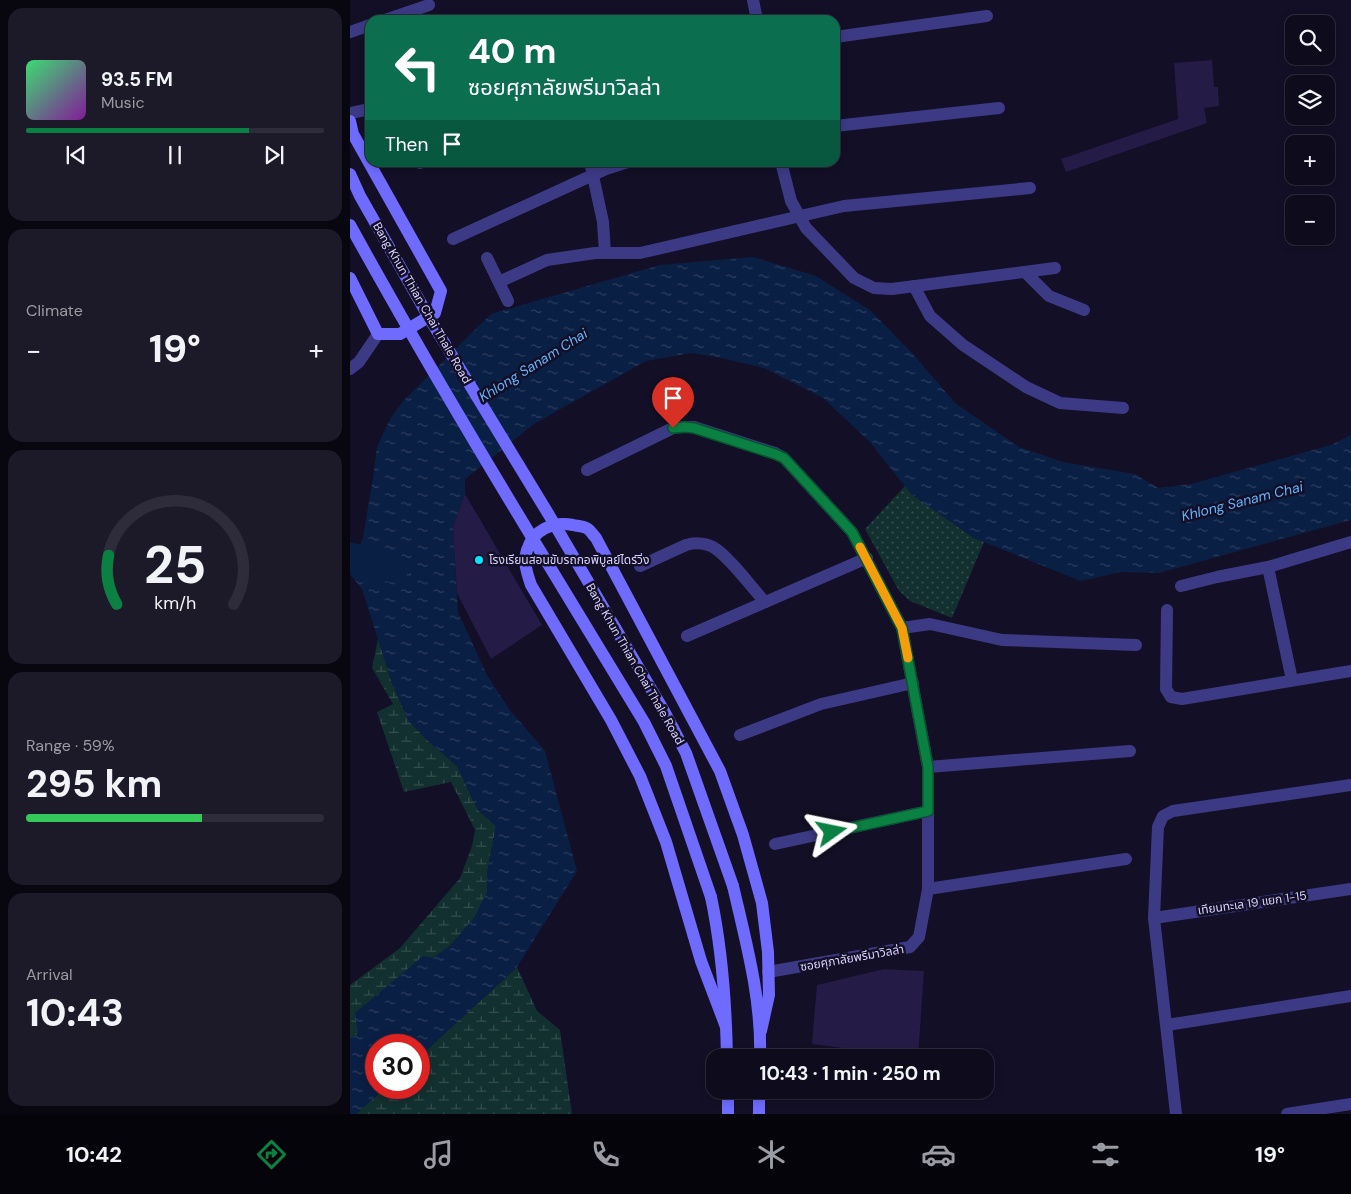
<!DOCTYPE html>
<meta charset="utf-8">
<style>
:root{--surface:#0e0b1c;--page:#1c1929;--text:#f1f3f6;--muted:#9b9ba3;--line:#2e2b3b;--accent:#0b8043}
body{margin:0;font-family:"DM Sans","Noto Sans Thai",sans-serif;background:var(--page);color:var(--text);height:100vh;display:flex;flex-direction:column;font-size:19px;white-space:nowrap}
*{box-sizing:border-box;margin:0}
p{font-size:16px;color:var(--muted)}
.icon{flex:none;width:28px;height:28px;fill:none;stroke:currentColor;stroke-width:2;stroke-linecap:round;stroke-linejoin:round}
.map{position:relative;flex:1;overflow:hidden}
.drawer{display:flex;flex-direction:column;gap:8px;padding:8px;background:#08060f;width:350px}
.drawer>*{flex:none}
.top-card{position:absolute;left:15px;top:15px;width:475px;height:152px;border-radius:15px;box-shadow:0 2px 8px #0003,0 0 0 1px var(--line);background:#0b6e4f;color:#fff;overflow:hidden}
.buttons{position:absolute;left:935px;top:15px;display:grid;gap:10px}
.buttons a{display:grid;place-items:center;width:50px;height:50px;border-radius:10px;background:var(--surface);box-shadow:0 2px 8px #0003,0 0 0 1px var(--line);font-size:25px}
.speed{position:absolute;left:15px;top:1034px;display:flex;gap:10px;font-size:25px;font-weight:700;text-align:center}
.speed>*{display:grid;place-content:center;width:65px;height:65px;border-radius:50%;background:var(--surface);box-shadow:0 2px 8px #0003,0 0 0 1px var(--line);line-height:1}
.speed .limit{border:8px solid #d22;background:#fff;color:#111}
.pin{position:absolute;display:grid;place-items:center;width:42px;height:42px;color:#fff;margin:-51px -21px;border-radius:50% 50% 50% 0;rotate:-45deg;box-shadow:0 0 5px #0007}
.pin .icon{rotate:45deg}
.me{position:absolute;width:55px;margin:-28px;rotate:78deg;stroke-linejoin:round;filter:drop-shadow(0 0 4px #0008)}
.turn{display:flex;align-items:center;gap:18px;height:105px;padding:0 20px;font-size:22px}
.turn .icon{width:65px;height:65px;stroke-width:2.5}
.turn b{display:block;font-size:35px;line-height:42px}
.then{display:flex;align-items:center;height:48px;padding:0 20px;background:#0003;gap:10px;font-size:19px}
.big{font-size:38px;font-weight:700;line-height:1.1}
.drawer .tile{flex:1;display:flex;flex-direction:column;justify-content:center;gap:8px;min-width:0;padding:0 18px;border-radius:15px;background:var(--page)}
.drawer .dial{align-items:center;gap:0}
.dial svg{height:130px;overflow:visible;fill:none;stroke:var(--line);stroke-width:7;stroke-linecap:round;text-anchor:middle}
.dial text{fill:var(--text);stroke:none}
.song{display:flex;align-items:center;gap:15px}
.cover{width:60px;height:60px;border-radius:8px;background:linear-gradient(135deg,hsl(140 70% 55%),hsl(290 70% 35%))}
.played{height:5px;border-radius:2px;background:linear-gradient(90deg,var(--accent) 75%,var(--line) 75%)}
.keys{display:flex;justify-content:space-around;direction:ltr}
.heat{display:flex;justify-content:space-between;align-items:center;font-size:28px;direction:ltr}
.charge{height:8px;border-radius:4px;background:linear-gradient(90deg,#34c759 59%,var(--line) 0)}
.trip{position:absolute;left:356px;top:1049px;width:288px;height:50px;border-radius:15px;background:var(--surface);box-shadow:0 2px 8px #0003,0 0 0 1px var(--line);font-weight:700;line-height:50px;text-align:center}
.menu{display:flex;height:80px;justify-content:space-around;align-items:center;background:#06040b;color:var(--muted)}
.menu .icon{width:35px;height:35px}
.menu .selected{color:var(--accent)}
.menu b{font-size:22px;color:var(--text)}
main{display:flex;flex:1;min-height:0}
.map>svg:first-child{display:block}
.wetland{fill:url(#wetland-marsh)}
.garden{fill:url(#garden-dots)}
.water{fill:url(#water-ripples)}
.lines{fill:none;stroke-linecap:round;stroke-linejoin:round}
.river{stroke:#0a1f44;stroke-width:29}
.building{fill:#241b47}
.minor{stroke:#3d3a85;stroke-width:12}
.secondary{stroke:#6f6bff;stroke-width:12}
.secondary-bridge{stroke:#6f6bff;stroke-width:12}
.route-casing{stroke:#07532c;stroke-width:12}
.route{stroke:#0b8043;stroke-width:9}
.slow{stroke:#f59e0b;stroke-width:9}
.poi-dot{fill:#00e5ff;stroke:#130f26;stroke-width:2}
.labels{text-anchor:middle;stroke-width:5;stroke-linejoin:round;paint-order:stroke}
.street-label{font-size:12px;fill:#d9d4ff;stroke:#130f26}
.poi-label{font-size:12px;fill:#d9d4ff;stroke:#130f26;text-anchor:start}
.water-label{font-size:14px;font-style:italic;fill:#62b6ff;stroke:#130f26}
</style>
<main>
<section class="drawer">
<div class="tile">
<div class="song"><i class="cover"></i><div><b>93.5 FM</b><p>Music</p></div></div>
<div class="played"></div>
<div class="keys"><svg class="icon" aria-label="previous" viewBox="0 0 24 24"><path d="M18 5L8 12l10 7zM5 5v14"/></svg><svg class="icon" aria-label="pause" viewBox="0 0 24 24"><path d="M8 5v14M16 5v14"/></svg><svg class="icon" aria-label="next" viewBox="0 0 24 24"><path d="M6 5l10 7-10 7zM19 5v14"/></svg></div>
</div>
<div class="tile"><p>Climate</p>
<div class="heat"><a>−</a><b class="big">19°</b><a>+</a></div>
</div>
<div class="tile dial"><svg viewBox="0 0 100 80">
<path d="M14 69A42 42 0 1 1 86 69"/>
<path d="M14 69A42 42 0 0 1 9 39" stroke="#0b8043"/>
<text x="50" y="56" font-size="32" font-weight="700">25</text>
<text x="50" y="72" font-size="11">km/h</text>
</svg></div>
<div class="tile"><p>Range · 59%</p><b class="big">295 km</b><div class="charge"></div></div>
<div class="tile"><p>Arrival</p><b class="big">10:43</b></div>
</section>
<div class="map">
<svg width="1001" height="1114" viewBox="0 0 1001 1114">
<defs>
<pattern id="wetland-marsh" width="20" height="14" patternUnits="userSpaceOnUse" patternTransform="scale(1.25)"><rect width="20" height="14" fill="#12302f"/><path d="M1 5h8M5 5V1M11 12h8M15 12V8" fill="none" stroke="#344d4e"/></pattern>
<pattern id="garden-dots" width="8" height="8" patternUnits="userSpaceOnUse" patternTransform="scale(1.25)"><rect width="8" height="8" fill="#12302f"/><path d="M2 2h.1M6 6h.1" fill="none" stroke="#344d4e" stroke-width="1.8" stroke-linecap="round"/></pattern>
<pattern id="water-ripples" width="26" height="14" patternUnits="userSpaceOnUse" patternTransform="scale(1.25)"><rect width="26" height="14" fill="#0a1f44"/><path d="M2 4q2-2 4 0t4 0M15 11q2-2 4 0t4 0" fill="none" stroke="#2d3f60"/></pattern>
</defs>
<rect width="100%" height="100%" fill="#130f26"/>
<g class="wetland">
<path d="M28 639 42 683 59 721 77 740 107 766 128 810 146 826 137 873 138 891 125 917 100 946 83 958 8 1034 0 1039V985L50 948 110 878 122 846 125 830 101 782 54 792 27 712 43 704 22 668Z"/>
<path d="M167 967 187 1011 210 1030 222 1114H6L35 1088H69V1057Z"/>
</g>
<path class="garden" d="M555 486 561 494 624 538 634 542 602 618 560 601 549 591 515 529Z"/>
<path class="water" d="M403 257 466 276 521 311 562 353 605 403 669 447 713 462 785 474 808 488 841 484 981 445 1001 435V520L809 573 770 572 731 581 624 538 561 494 519 441 473 398 414 368 367 357 341 353 296 361 184 424 115 479V494L103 527 108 612 137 675 159 709 195 751 227 871 167 967 69 1057V1045H26V1088H35L6 1114H0V1039L8 1034 5 1013 73 956 83 958 100 946 125 917 137 891V873L146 826 128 810 107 766 77 740 59 721 42 683 12 589 0 574 13 537 23 478 27 447 40 419 54 400 141 314 310 265Z"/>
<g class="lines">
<path class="river" d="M0 557 44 568"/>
</g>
<g class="building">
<path d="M862 60 864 87H868L869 106 854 108 857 123 716 172 711 159 828 119 824 63Z"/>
<path d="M115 494 192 625 141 659 107 593 103 527Z"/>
<path d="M534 969 574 971 568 1058 462 1044 467 985Z"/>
</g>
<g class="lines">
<g class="minor">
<path d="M403 0 407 20"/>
<path d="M35 20 79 5"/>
<path d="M0 32 20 25"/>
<path d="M485 37 637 16"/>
<path d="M0 113 20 109"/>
<path d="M485 126 649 108"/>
<path d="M240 162 253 222 255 253"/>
<path d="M431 162 441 201 456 228 504 278 524 288 542 289 705 268"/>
<path d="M70 163 71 162"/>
<path d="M103 239 256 169 278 162"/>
<path d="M137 258 158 301"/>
<path d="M675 272 699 296 734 310"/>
<path d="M149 282 197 260 245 253H290L494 206 680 188"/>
<path d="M564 286 580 316 613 345 676 387 710 403 773 408"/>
<path d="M0 369 9 362 28 334"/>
<path d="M237 470 323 428 334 427H344L425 453 434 458 502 532 552 628 578 767V889L569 937 560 947 418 972"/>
<path d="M290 566 336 545C346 542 358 543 366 549 383 561 401 587 415 602"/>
<path d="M918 567 942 680"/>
<path d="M831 586 867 577 918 567 1001 542"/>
<path d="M817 610 816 689 821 697 832 699 1001 671"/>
<path d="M552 628 580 624 652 640 786 645"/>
<path d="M337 636 517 558"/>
<path d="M390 735 471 704 563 683"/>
<path d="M578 767 780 751"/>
<path d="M425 844 578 811"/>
<path d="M578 889 776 859"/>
<path d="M804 918 1001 889"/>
<path d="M817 1025 1001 996"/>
<path d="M826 1114 804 918 808 827 813 816 823 811 1001 785"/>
<path d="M937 1114 1001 1104"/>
</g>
<g class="secondary">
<path d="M0 121 3 134 91 291 85 313 50 334H28L0 278"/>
<path d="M383 886C396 942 412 1000 410 1058"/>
<path d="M361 897C372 949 376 1004 377 1058"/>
<path d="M376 1027 351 961 316 842 290 776 261 720 181 585C177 573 173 562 177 550 183 530 203 521 223 525 227 526 234 526 238 529 241 531 243 535 246 538L370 771 393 835 412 903 418 952 419 995 411 1031"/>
<path d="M378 1090V1114"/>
<path d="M409 1114V1090"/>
</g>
<g class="secondary-bridge">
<path d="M0 174 10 196 81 321 199 515 314 711 336 753 383 886"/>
<path d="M0 225C93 394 194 557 294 722L316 766 361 897"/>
</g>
</g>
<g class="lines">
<g class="route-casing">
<path id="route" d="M323 428 334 427 344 428 425 454 434 458 502 532 552 628 578 767V811L482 832"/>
</g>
<use href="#route" class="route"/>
<path class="slow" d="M510 547 552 628 558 658"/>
</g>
<circle class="poi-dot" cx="129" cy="560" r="5"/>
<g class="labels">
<g class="street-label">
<text transform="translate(72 303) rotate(60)" y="4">Bang Khun Thian Chai Thale Road</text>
<text transform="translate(285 664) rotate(60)" y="4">Bang Khun Thian Chai Thale Road</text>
<text transform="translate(902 903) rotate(-8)" y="4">เทียนทะเล 19 แยก 1-15</text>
<text transform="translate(502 958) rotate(-10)" y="4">ซอยศุภาลัยพรีมาวิลล่า</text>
</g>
<g class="poi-label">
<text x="139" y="564">โรงเรียนสอนขับรถกอพิบูลย์ไดร์วิ่ง</text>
</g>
<g class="water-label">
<text transform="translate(183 365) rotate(-32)" y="5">Khlong Sanam Chai</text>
<text transform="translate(892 501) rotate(-14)" y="5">Khlong Sanam Chai</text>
</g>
</g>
</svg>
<div class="buttons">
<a><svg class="icon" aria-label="search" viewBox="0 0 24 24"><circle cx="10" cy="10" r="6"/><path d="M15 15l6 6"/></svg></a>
<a><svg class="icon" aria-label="layers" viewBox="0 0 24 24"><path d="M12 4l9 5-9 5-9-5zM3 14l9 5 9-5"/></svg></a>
<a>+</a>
<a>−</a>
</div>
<div class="speed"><div class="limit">30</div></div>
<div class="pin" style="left:323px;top:428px;background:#d93025"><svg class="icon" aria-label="arrive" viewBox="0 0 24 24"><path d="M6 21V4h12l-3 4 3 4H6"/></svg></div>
<svg class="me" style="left:482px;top:832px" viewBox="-20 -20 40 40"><path d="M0-17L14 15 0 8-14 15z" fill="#0b8043" stroke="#fff" stroke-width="4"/></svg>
<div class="trip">10:43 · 1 min · 250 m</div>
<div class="top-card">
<div class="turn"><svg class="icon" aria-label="left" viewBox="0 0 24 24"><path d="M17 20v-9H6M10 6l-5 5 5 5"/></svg><div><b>40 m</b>ซอยศุภาลัยพรีมาวิลล่า</div></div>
<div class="then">Then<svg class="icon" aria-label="arrive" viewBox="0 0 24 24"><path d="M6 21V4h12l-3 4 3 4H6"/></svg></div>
</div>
</div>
</main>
<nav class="menu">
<b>10:42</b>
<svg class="icon selected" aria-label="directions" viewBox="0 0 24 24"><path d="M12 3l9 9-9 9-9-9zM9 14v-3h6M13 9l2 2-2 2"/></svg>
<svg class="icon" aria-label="music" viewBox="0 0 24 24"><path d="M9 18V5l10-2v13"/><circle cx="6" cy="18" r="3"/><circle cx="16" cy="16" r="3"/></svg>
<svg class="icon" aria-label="phone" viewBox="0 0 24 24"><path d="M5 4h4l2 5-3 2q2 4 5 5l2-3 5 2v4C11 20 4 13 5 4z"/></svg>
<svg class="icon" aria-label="climate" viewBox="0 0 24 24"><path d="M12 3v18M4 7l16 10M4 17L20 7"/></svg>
<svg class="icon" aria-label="car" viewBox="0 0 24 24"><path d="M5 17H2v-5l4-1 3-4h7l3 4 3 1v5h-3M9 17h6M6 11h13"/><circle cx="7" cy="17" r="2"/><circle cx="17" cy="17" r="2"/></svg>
<svg class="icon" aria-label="filters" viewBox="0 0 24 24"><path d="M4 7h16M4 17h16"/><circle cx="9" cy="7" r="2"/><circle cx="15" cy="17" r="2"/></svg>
<b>19°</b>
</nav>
